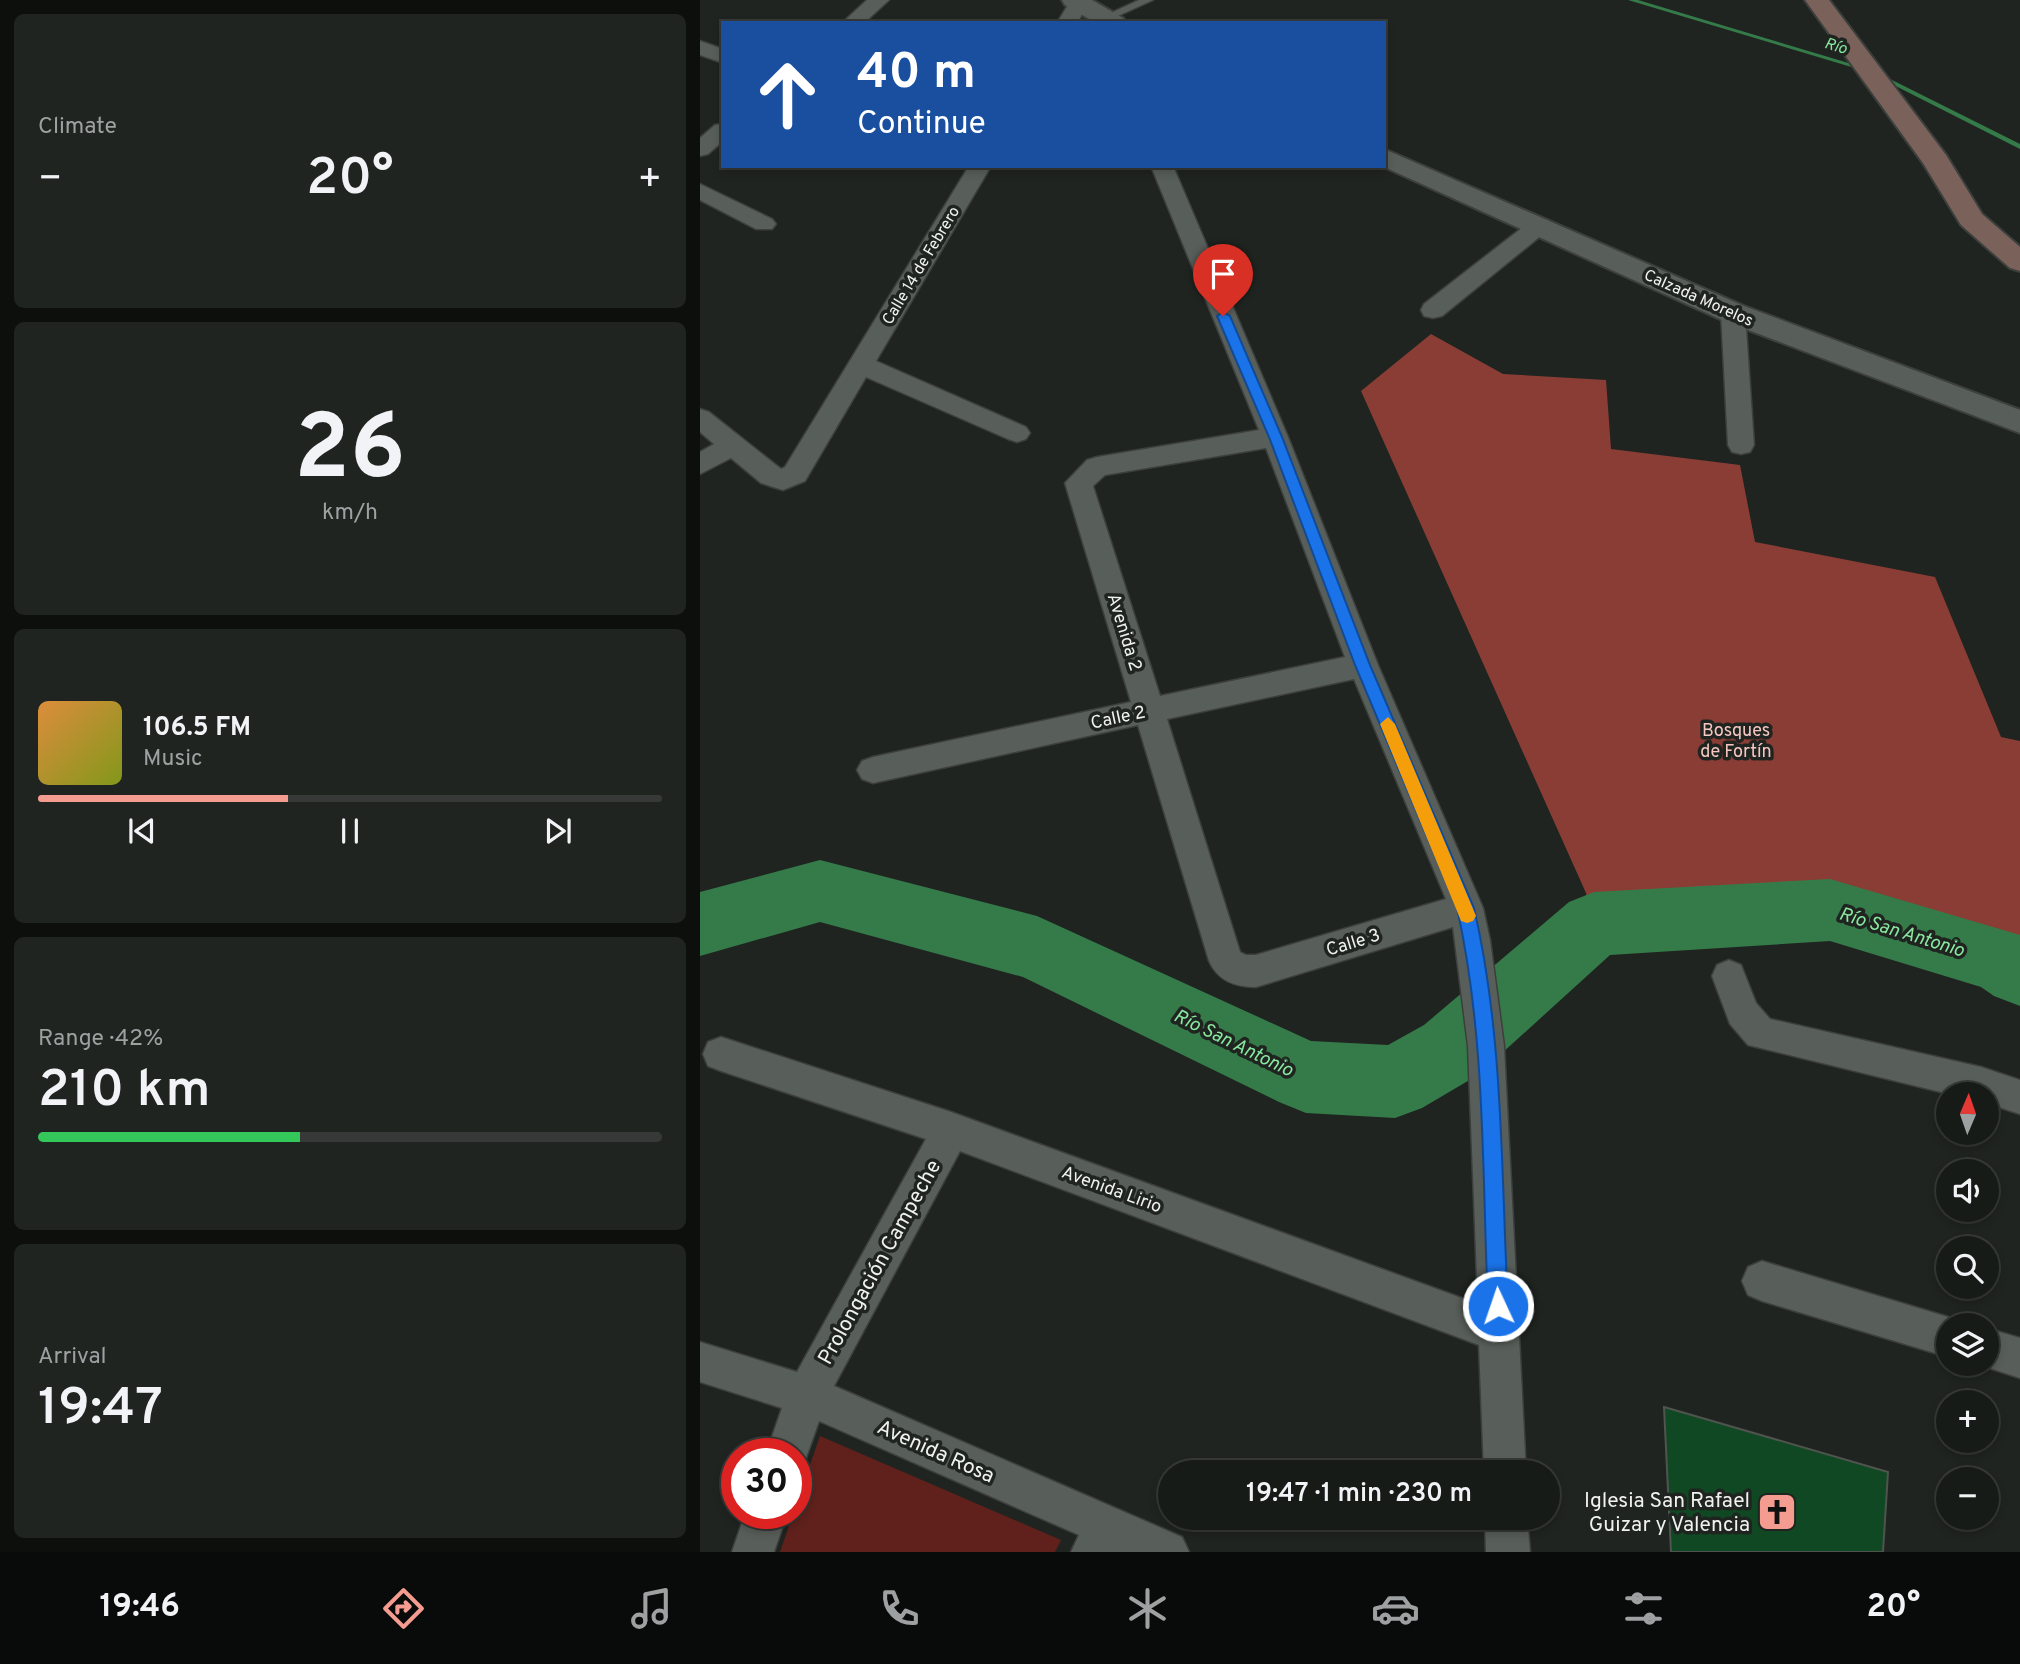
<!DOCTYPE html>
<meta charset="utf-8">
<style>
:root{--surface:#171b18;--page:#202421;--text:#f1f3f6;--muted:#9ea1a2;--line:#363937;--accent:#f59c90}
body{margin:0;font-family:Overpass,sans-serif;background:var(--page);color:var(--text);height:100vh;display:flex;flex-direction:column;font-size:26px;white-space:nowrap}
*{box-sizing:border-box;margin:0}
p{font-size:23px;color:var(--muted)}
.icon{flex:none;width:38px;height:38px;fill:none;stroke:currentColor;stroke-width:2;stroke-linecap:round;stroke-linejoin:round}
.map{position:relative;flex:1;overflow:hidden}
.drawer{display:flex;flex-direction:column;gap:14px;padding:14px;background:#0d0f0d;width:700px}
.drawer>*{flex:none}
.hud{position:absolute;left:21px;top:21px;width:665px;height:147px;border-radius:0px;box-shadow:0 4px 10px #0003,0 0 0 2px var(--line);background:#1a4fa0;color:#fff;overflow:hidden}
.needle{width:46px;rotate:2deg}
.fabs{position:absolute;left:1236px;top:1082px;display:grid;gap:14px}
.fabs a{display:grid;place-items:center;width:63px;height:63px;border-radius:50%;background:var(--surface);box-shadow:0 4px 10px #0003,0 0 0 2px var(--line);font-size:35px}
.speed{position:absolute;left:21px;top:1438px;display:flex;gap:14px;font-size:35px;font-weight:700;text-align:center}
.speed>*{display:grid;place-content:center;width:91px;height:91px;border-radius:50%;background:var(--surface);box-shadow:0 4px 10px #0003,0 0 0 2px var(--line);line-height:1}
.speed .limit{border:10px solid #d22;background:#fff;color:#111}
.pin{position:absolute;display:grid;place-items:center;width:60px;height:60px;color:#fff;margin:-72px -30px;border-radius:50% 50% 50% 0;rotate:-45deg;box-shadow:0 0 7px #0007}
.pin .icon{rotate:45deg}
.me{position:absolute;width:77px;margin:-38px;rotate:357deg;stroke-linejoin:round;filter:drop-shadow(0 0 5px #0008)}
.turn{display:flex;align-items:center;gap:24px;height:147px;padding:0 21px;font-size:32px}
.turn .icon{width:91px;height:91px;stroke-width:2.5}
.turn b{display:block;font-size:49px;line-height:60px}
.big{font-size:52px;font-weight:600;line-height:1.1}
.drawer .tile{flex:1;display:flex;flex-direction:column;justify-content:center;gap:10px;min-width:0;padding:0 24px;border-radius:10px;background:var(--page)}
.drawer .dial{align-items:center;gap:0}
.dial b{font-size:91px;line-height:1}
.song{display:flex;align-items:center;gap:21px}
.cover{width:84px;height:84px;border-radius:10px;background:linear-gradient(135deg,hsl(30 70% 55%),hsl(70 70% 35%))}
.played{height:7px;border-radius:4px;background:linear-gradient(90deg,var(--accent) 40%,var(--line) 40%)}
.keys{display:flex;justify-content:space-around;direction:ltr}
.heat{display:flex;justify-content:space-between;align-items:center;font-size:38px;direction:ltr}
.charge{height:10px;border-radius:5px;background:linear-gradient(90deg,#34c759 42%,var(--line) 0)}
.trip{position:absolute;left:458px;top:1460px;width:402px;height:70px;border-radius:35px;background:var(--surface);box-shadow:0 4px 10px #0003,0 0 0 2px var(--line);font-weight:600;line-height:70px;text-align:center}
.dock{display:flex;height:112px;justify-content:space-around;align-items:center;background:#090b0a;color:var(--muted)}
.dock .icon{width:49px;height:49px}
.dock .on{color:var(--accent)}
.dock b{font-size:32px;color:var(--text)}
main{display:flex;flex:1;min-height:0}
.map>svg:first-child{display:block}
.green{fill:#60211c}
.forest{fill:#8a3d35}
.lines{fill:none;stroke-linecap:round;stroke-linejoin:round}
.stream{fill:#357b49;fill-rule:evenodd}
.river{fill:#357b49;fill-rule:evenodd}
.building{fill:#104823;stroke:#4f544f;stroke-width:2}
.service-casing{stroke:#3c3f3c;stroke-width:3}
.minor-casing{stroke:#3c3f3c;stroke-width:3}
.tertiary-casing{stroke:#3c3f3c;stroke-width:4}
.secondary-casing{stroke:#3c3f3c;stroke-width:4}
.service{fill:#585e59;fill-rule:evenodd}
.minor{fill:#585e59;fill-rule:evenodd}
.tertiary{fill:#585e59;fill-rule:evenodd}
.secondary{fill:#7a625b;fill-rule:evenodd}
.route{fill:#1a73e8;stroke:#114b97;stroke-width:2}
.slow{fill:#f59e0b}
.labels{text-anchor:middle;stroke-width:7;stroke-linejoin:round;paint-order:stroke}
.far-water-label{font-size:16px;font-style:italic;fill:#89e9a0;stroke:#1f2420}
.far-street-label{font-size:16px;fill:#eff2ef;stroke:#1f2420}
.street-label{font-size:18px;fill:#eff2ef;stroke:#1f2420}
.park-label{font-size:18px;fill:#f6c7c0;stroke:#1f2420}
.water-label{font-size:19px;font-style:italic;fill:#89e9a0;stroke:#1f2420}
.near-street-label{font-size:21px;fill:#eff2ef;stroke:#1f2420}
.near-poi-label{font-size:21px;fill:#eff2ef;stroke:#1f2420;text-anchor:end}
</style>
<main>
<section class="drawer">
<div class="tile"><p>Climate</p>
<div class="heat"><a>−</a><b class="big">20°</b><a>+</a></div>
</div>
<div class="tile dial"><b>26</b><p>km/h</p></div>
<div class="tile">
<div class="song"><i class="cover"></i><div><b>106.5 FM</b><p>Music</p></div></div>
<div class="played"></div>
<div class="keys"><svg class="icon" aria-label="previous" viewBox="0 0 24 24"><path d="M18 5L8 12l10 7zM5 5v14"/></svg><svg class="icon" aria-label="pause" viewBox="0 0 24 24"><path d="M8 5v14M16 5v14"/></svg><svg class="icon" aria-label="next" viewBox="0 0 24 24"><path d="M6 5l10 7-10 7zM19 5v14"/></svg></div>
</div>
<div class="tile"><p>Range · 42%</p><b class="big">210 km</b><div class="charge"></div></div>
<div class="tile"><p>Arrival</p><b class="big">19:47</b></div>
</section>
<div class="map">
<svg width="1320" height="1552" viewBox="0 0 1320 1552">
<rect width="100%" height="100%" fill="#1f2420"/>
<path class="green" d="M120 1436 361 1540 355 1552H80L93 1514H96V1505Z"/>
<path class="forest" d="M731 334 803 374 906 380 911 449 1040 465 1055 542 1235 577 1301 737 1320 741V993L1301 978 1134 938H894L886 893 661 391Z"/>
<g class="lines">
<path class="stream" d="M928 0H938L1172 70 1320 144V149L1168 72Z"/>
<path class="river" d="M120 860 337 916 611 1041 688 1045 724 1025 869 902 894 892 1130 879 1320 935V1006L1294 996 1281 987 1130 941 910 955 778 1075 722 1108 695 1118 606 1113 579 1102 323 977 120 922 0 956V892Z"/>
</g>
<path class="building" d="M964 1407 1188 1472 1183 1552H971Z"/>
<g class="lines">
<g class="service-casing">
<path id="service" d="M439 0H453L409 20 400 18Z"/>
</g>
<g class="minor-casing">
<g id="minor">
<path d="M167 0H189L164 23H142Z"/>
<path d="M371 0H387L389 3 377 23H357Z"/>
<path d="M0 41 23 49V63L0 55Z"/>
<path d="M23 124V141L8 154 0 156V138L15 125Z"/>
<path d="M269 166H291L176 361 326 427 330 433 326 439 317 442 308 439 166 377 105 481 83 490 73 487 61 483 31 458 0 474V452L14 444 0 432V409L9 412 81 469 85 467Z"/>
<path d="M451 166H473L588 437 678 665 783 908 790 940 804 1046 826 1472H784L779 1345 260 1151 134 1386 482 1537 489 1552H371L379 1535 119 1421 102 1469 96 1471V1454H66L82 1408 0 1382V1342L97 1372 226 1139 21 1071 8 1066 3 1054 8 1042 21 1037 251 1112 778 1304 768 1046 753 927 556 987C535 987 518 981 509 961L438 725 173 783 162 779 157 770 162 761 173 757 431 702 365 483 387 460 397 457 559 430ZM566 448 645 657 460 696 393 486 405 475ZM654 679 746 899 556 955H546L540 952 467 719Z"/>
<path d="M0 184 72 219 76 224 72 229H56L0 200Z"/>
<path d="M840 218 848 220 852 225 848 230 742 316 733 318 724 316 721 310 724 304 832 220Z"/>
<path d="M1033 305 1042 307 1045 313 1054 445 1050 452 1041 454 1032 452 1028 445 1021 313 1024 307Z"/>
<path d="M1029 960 1041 965 1056 1003 1070 1019 1281 1067 1320 1080V1114L1286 1103V1094H1249L1048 1045 1030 1024 1012 976 1017 965Z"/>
<path d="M1062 1261 1248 1317 1263 1325H1248V1357L1062 1301 1048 1295 1042 1281 1048 1267Z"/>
<path d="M1286 1328 1320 1338V1378L1274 1363H1286Z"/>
<path d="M45 1514H87L74 1552H32Z"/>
<path d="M785 1517H827L830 1552H786Z"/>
</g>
</g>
<g class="tertiary-casing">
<g id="tertiary">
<path d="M362 0H392L423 18 426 23H396L365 5Z"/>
<path d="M684 149 1044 306 1320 410V433L1022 320 682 166H684Z"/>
</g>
</g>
<g class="secondary-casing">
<path id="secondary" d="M1105 0H1129L1246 155 1282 214 1320 247V271L1310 268 1261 225 1223 163Z"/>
</g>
<use href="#service" class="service"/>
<use href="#minor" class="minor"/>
<use href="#tertiary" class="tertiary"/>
<use href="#secondary" class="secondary"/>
</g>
<path class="route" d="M523 312 530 316 582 437 670 665 774 908C804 1037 801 1174 808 1306L805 1313 798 1316 791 1313 788 1306C782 1174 786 1037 757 908L655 665 569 437 517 316Z"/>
<path class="slow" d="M688 717 695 724 776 916 773 921 767 923 761 921 759 916 680 724Z"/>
<defs>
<g id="church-square" transform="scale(2.0125)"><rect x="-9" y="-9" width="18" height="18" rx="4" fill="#f59c90" stroke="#1f2420"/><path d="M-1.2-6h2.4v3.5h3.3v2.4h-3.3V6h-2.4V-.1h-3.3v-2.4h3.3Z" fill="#111"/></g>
</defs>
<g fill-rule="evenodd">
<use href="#church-square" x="1077" y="1512"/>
</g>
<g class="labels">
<g class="far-water-label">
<text transform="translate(1136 45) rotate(17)" y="6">Río</text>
</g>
<g class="far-street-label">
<text transform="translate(220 265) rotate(-59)" y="6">Calle 14 de Febrero</text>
<text transform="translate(999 297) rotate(24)" y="6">Calzada Morelos</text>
</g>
<g class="street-label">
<text transform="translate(425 632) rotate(73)" y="6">Avenida 2</text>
<text transform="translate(418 717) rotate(-12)" y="6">Calle 2</text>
<text transform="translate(653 942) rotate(-17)" y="6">Calle 3</text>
<text transform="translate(412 1189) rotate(20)" y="6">Avenida Lirio</text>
</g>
<g class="park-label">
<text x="1036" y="736">Bosques<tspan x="1036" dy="21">de Fortín</tspan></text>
</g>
<g class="water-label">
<text transform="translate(1202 931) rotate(17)" y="7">Río San Antonio</text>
<text transform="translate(534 1042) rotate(26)" y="7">Río San Antonio</text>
</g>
<g class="near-street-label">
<text transform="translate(179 1262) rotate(-61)" y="7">Prolongación Campeche</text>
<text transform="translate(236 1451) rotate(24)" y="7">Avenida Rosa</text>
</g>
<g class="near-poi-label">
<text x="1050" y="1507">Iglesia San Rafael<tspan x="1050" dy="24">Guizar y Valencia</tspan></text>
</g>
</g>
</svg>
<div class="fabs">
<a><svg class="needle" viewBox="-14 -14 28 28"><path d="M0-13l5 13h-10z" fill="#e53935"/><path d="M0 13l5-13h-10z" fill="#9ea1a2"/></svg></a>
<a><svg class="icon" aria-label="sound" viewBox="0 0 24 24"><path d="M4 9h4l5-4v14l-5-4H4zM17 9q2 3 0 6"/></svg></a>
<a><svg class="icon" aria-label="search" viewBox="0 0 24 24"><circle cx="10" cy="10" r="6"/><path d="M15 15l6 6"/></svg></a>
<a><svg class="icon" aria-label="layers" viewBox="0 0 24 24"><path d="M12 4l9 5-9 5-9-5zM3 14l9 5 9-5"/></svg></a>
<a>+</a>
<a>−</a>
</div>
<div class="speed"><div class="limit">30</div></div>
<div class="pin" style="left:523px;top:316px;background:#d93025"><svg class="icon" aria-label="arrive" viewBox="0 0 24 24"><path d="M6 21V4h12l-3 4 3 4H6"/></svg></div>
<svg class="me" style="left:798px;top:1306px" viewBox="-20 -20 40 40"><circle r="17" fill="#1a73e8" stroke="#fff" stroke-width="3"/><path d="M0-11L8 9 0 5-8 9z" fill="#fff"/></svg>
<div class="trip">19:47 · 1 min · 230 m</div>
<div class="hud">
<div class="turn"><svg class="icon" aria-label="ahead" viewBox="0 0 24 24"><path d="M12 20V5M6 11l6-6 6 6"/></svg><div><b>40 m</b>Continue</div></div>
</div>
</div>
</main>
<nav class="dock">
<b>19:46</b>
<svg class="icon on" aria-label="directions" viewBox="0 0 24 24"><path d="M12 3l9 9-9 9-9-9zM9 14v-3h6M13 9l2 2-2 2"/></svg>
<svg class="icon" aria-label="music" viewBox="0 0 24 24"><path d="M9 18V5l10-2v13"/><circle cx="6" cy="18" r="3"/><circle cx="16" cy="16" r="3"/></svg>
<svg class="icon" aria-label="phone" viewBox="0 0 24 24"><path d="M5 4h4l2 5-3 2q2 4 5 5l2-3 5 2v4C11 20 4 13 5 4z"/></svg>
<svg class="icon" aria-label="climate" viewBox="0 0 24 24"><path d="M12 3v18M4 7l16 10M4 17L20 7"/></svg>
<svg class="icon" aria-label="car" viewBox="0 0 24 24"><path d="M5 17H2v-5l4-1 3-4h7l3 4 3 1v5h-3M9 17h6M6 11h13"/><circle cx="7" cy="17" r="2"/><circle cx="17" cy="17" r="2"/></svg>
<svg class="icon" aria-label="filters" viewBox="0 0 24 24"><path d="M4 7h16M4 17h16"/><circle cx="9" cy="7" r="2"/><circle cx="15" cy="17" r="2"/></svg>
<b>20°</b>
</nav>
